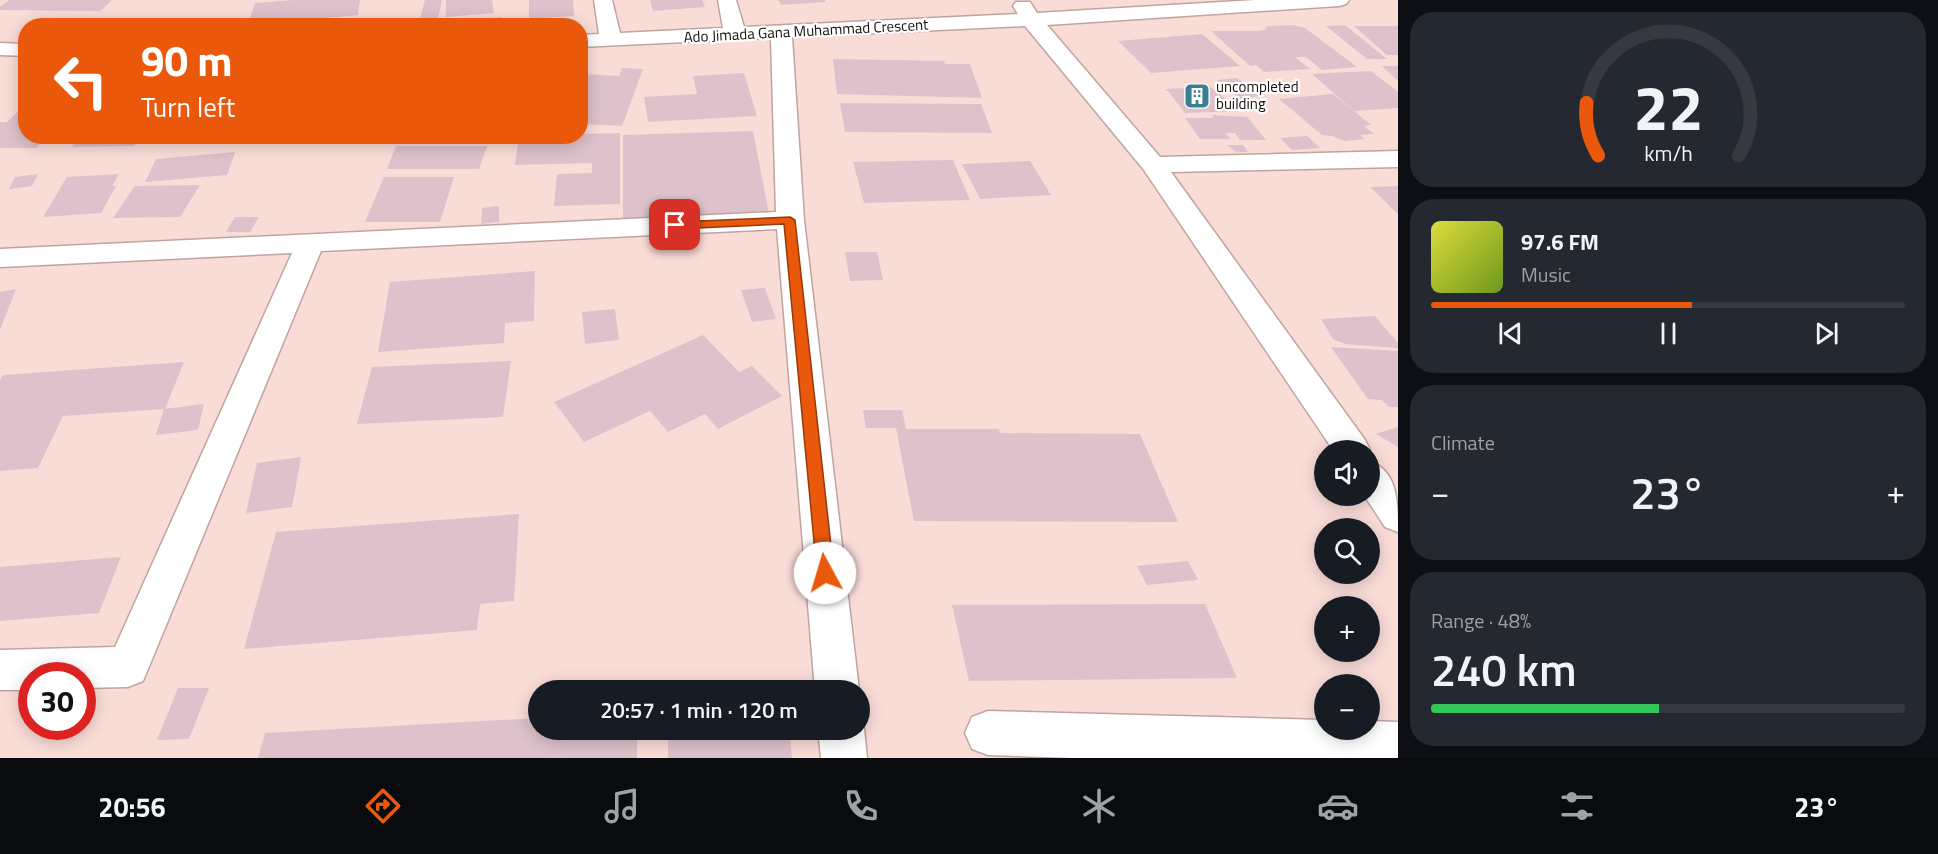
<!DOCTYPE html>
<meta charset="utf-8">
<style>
:root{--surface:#171b24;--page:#242831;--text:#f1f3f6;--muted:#9ea1a6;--line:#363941;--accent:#ea580c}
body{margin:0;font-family:"Titillium Web",sans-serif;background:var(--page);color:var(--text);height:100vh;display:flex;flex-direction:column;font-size:22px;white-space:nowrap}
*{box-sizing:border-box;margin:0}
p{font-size:20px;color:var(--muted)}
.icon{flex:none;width:33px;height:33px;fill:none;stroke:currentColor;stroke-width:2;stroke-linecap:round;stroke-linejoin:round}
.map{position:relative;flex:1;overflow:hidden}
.sheet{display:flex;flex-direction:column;gap:12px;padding:12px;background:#0d0f14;width:540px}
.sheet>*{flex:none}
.banner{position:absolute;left:18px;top:18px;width:570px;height:126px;border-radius:24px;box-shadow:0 3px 15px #0003;background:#ea580c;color:#fff;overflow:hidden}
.buttons{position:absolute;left:1314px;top:440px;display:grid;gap:12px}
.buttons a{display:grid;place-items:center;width:66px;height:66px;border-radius:50%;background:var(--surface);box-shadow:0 3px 15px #0003;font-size:30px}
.speed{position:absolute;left:18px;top:662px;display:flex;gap:12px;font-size:30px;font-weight:700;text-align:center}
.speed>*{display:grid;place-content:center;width:78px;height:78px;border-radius:50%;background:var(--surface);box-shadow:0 3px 15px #0003;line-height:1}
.speed .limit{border:9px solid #d22;background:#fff;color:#111}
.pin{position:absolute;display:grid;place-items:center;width:51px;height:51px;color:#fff;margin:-26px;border-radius:12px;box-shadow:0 3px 9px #0006}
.me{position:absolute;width:66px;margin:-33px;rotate:354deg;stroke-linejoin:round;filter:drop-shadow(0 0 4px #0008)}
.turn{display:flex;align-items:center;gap:21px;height:126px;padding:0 24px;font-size:27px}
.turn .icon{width:78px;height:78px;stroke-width:2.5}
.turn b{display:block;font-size:42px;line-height:51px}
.big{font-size:45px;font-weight:600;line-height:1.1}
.sheet .widget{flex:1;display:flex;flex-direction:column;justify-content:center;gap:9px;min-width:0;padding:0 21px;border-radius:24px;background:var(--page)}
.sheet .dial{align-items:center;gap:0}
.dial svg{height:156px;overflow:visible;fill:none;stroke:var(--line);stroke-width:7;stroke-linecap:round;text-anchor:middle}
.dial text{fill:var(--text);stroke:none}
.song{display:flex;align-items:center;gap:18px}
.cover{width:72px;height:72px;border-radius:9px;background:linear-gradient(135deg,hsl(60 70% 55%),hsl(80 70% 35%))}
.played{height:6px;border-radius:3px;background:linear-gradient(90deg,var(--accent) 55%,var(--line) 55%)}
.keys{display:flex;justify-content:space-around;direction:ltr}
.heat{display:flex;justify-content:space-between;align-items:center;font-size:33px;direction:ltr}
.charge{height:9px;border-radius:4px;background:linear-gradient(90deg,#34c759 48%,var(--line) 0)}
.trip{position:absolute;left:528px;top:680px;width:342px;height:60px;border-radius:30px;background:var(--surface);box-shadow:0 3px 15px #0003;font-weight:600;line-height:60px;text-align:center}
.menu{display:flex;height:96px;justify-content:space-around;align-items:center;background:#090b0e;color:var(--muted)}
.menu .icon{width:42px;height:42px}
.menu .active{color:var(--accent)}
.menu b{font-size:27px;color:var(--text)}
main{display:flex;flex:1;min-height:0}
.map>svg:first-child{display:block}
.building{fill:#ddc1cb}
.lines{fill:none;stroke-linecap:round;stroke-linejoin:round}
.minor-casing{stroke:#c0a49f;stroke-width:3}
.minor{fill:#fff;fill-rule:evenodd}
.route{fill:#ea580c;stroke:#983908;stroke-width:1.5}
.labels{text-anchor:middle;stroke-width:4.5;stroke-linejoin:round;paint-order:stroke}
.far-street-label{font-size:15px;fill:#170e0c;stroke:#fff}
.far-poi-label{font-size:15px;fill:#170e0c;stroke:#fff;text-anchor:start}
</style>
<main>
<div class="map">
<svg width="1398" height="758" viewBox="0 0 1398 758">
<rect width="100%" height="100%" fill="#fadcd7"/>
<g class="building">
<path d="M9 0H112L100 11 0 10V7Z"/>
<path d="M294 0H360L358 15 248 25 255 3Z"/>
<path d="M425 0H442L438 18 420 19Z"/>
<path d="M446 0H492L494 13 446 17Z"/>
<path d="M529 0H573L574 16 529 19Z"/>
<path d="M650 0H702L705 7 653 11Z"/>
<path d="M778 0H825V2L781 5Z"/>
<path d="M501 17V25L488 26 487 19Z"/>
<path d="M1293 25 1305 28 1357 67 1322 70 1306 57H1295L1310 69 1264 72 1256 65 1250 66 1211 31H1256L1265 30 1267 26Z"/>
<path d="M1345 25 1387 59H1367L1326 26Z"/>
<path d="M1354 26H1398V55H1387Z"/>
<path d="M1202 34 1240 66 1151 73 1118 41Z"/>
<path d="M833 59 944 61 945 64H970L982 98 837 94Z"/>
<path d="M1382 66H1398V81Z"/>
<path d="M622 68 643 69 622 126 580 124V74L619 76Z"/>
<path d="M1371 71 1398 92V108L1354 111 1312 74Z"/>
<path d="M744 73 757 116 648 122 644 97 697 94 693 76Z"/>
<path d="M1237 78 1261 96 1240 99 1217 80Z"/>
<path d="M1211 87 1240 111 1185 113 1169 92 1165 89Z"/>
<path d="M1333 94 1371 125 1364 126 1374 134 1360 135 1365 139 1345 141 1332 136 1322 135 1279 99Z"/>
<path d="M840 103 981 104 992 133 845 132Z"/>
<path d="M26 104V136H47L36 148H0V122H7Z"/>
<path d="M1212 115 1247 117 1266 140H1240L1235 133H1226L1230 139H1200L1185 118H1214Z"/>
<path d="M753 131 769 214 623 219V135Z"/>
<path d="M620 133V204L554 206 557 174 592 173V163L515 165 519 136H580V134Z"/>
<path d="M80 136H141L134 146 72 147Z"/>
<path d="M187 136H224V138L185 140Z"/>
<path d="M403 136H461L456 144 401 139Z"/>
<path d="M1307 136 1320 148 1292 150 1280 138Z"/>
<path d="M1227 145H1243L1248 152H1236Z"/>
<path d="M396 146H487L479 169H387Z"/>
<path d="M235 152 227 175 145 182 156 159Z"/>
<path d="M953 160 970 200 864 203 853 162Z"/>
<path d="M1030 161 1051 195 980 199 962 164Z"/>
<path d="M38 174 32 186 9 189 15 177Z"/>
<path d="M119 174 112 186H116L101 213 43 217 67 177Z"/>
<path d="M384 177H454L440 222H365Z"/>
<path d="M200 185 180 217 113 218 135 186Z"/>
<path d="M1398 186V214L1370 187Z"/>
<path d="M499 206V222L481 224 482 208Z"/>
<path d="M235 217H259L250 232H226Z"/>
<path d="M845 252H877L883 280 850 281Z"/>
<path d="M535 271 534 321 505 323 504 343 378 352 390 282Z"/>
<path d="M765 288 776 319 752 322 741 290Z"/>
<path d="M16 289 0 330V292Z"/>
<path d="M615 309 619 340 585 344 582 312Z"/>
<path d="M1375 316 1398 343V348L1345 344 1333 339 1321 319Z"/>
<path d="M703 335 739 372 752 366 782 396 718 429 705 414 668 432 650 411 584 442 554 402Z"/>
<path d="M1331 347 1398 351V407H1389L1382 400 1368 399Z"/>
<path d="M511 361 503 417 357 424 372 367Z"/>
<path d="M184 362 165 409 63 416 38 468 0 471V381L3 375Z"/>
<path d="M204 404 198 430 156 435 164 409Z"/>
<path d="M863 410H902L906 429H999L1000 433 1140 434 1178 522 914 521 896 428H866Z"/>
<path d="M1398 427V447L1376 434Z"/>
<path d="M301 457 292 507 246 513 257 463Z"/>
<path d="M519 514 514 601 480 604 477 630 244 649 276 532Z"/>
<path d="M121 557 99 613 0 621V567Z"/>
<path d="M1188 561 1198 580 1147 585 1137 566Z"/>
<path d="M1205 604 1237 678 969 681 952 605Z"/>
<path d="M178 688H209L189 739 157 740Z"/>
<path d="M538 718V729H637V758H258L265 733Z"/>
<path d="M668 729H789L792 758H668Z"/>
</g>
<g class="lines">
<g class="minor-casing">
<g id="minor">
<path d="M594 0H612L620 33 723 28 718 0H736L744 27 1018 14 1013 6 1016 2H1030L1037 13 1255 0H1349L1346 4 1339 6 1047 25 1160 157 1398 151V167L1171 172 1365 440 1370 450H1333L1144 170 1025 26 792 37 804 220 859 690H815L777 229 321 251 143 681 128 687 82 688V675H32V690H0V650L115 647 292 253 0 267V249L776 212 771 38 580 47V35L599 34Z"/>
<path d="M0 43 26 44V56L0 55Z"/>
<path d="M1370 461C1398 472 1398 502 1398 532L1385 527 1364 495H1370Z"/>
<path d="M988 711 1324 720V729H1370V721L1398 722V758H1073L988 755 972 749 965 733 972 717Z"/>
<path d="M860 719 864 729 867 758H821L818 729H860Z"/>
</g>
</g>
<use href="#minor" class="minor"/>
</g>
<path class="route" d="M790 217 795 220 834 573 831 578 825 580 820 578 817 573 784 224 675 229 670 225 675 222Z"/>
<defs>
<g id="building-square" transform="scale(1.35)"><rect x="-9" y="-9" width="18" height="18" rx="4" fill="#3b7e8e" stroke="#fff"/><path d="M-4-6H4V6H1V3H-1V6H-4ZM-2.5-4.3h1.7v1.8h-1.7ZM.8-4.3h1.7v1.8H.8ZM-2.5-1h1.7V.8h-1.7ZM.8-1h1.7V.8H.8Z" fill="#fff"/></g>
</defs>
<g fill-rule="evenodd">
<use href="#building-square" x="1197" y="96"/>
</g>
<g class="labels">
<g class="far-street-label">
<text transform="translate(806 31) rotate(-3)" y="5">Ado Jimada Gana Muhammad Crescent</text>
</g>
<g class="far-poi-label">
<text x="1216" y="92">uncompleted<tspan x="1216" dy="17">building</tspan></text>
</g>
</g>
</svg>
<div class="buttons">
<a><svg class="icon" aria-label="sound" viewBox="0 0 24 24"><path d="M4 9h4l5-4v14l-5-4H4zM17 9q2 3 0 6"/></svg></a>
<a><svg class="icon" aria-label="search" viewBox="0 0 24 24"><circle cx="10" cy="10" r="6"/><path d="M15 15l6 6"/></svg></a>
<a>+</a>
<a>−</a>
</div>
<div class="speed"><div class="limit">30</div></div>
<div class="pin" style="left:675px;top:225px;background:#d93025"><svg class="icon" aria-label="arrive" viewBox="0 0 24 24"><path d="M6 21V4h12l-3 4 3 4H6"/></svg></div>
<svg class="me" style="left:825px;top:573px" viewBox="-20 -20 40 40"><circle r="19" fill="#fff"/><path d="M0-13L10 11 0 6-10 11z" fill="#ea580c"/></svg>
<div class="trip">20:57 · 1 min · 120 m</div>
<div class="banner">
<div class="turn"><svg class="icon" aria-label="left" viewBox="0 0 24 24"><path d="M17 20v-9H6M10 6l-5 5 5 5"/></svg><div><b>90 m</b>Turn left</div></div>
</div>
</div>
<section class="sheet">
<div class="widget dial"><svg viewBox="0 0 100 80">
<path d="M14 69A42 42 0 1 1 86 69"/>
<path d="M14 69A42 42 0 0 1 8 42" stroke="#ea580c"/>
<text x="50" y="56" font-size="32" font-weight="700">22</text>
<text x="50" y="72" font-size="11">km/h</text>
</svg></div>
<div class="widget">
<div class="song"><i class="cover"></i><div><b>97.6 FM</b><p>Music</p></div></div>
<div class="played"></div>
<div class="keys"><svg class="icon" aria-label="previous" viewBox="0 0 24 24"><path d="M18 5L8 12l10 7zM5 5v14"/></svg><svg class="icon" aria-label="pause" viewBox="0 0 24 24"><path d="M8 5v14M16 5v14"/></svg><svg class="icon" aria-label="next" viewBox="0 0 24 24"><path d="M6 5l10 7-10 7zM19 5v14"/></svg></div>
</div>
<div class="widget"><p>Climate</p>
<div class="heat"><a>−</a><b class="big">23°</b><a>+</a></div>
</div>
<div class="widget"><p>Range · 48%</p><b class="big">240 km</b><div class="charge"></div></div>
</section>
</main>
<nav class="menu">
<b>20:56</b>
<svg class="icon active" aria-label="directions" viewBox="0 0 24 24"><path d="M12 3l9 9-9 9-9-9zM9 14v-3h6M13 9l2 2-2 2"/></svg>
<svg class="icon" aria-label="music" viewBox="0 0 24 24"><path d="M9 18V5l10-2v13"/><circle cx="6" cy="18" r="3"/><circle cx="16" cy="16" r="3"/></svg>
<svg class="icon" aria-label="phone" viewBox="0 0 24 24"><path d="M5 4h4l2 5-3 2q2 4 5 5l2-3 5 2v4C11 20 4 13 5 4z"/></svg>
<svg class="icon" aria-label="climate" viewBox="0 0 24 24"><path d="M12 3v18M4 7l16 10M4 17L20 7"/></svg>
<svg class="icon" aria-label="car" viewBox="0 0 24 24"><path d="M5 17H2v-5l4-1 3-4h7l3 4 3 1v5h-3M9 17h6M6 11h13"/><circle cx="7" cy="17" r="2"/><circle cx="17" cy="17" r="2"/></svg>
<svg class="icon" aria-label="filters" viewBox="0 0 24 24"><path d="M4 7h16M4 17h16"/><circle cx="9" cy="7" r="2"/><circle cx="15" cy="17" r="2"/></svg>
<b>23°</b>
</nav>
